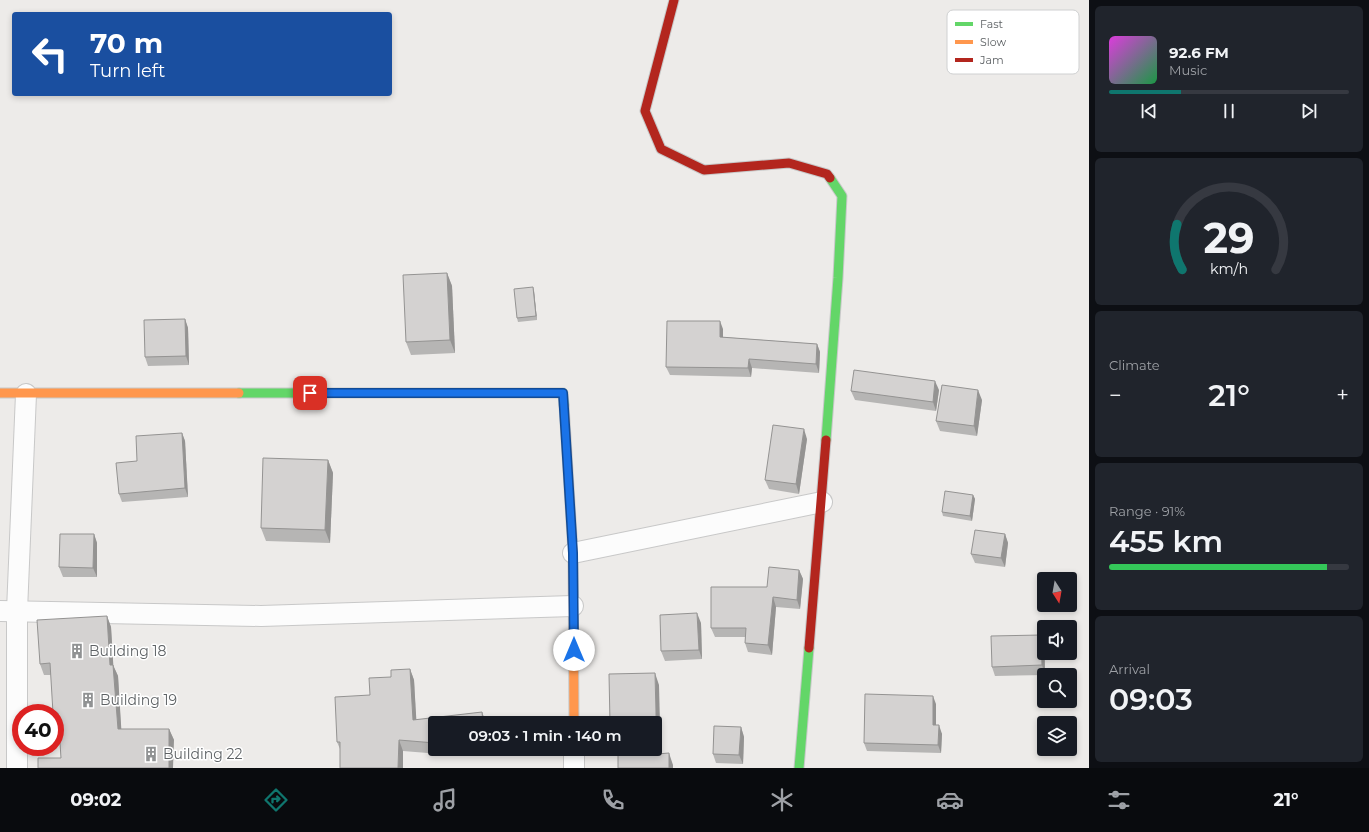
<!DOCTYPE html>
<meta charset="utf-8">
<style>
:root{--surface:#171b24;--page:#20242c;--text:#f1f3f6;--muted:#9ea1a6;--line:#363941;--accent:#0f766e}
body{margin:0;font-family:Montserrat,sans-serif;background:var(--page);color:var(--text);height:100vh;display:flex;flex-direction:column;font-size:15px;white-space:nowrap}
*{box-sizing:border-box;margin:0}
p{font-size:13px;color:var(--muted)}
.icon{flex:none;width:22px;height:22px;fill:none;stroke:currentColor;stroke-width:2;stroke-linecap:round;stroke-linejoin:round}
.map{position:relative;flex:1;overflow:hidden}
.panel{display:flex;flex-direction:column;gap:6px;padding:6px;background:#0d0f14;width:280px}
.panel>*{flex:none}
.top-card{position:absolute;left:12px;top:12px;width:380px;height:84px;border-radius:4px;box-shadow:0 2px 6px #0003;background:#1a4fa0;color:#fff;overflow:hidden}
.needle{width:26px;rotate:169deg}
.tools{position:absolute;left:1037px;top:572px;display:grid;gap:8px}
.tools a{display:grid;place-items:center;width:40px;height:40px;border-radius:4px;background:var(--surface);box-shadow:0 2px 6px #0003;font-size:20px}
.speed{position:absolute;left:12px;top:704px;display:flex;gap:8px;font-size:20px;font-weight:700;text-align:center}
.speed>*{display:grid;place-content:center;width:52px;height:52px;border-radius:50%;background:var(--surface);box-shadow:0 2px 6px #0003;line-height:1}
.speed .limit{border:6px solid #d22;background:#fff;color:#111}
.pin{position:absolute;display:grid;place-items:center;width:34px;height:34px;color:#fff;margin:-17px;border-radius:8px;box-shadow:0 2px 6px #0006}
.me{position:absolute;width:44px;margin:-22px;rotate:0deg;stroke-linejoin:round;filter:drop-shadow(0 0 3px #0008)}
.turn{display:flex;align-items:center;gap:14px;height:84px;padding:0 12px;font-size:18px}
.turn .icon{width:52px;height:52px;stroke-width:2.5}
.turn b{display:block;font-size:28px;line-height:34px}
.big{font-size:30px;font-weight:600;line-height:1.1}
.panel .card{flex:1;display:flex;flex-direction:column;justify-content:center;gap:6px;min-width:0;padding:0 14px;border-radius:6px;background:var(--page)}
.panel .dial{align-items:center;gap:0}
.dial svg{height:104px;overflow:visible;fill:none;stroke:var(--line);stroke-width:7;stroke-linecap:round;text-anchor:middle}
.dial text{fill:var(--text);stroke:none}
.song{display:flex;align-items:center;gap:12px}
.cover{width:48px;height:48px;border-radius:6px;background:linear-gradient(135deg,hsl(300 70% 55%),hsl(140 70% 35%))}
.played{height:4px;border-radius:2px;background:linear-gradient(90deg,var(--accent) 30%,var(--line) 30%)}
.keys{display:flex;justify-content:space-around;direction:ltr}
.heat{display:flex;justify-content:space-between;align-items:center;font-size:22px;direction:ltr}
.charge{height:6px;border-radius:3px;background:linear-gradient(90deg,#34c759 91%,var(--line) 0)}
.trip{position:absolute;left:428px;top:716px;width:234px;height:40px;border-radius:4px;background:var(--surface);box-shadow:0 2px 6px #0003;font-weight:600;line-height:40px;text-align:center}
.menu{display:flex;height:64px;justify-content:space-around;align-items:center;background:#090b0e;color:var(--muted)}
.menu .icon{width:28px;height:28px}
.menu .selected{color:var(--accent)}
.menu b{font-size:18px;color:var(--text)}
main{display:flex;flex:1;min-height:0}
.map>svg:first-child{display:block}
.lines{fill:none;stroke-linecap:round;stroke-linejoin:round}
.street-casing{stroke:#c8c8c8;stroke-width:22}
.fast-casing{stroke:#c7c8c8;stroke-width:11}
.slow-casing{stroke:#c7c8c8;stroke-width:11}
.jam-casing{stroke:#c7c8c8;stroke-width:11}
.street{stroke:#fcfcfc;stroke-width:20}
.fast{stroke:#63d668;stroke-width:9}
.slow{stroke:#ff974d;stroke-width:9}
.jam{stroke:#b3261e;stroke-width:9}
.wall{fill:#b6b5b4}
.shaded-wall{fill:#949392}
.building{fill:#d4d2d1;stroke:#949392}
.route-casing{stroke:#114b97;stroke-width:10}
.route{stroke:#1a73e8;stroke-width:7}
.labels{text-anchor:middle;stroke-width:3;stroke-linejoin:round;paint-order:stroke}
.poi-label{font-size:14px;fill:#5e6265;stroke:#fff;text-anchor:start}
.key{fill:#fff;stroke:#cfd0d1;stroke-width:1}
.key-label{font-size:11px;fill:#5e6265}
</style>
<main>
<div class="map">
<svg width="1089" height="768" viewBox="0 0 1089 768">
<rect width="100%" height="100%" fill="#edebe9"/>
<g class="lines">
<g class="street-casing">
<g id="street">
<path d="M573 553 822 502"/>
<path d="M0 611 261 616 573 606"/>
<path d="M574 749V768"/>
<path d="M17 768V611L26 394"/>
</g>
</g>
<g class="fast-casing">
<g id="fast">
<path d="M239 393H563L564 405"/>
<path d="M826 440 838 278 842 196 830 178"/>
<path d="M799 768 809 648"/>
</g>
</g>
<g class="slow-casing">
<g id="slow">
<path d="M0 393H239"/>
<path d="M564 405 573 553 574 723"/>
</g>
</g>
<g class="jam-casing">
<g id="jam">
<path d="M674 0 645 111 661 149 704 170 789 163 827 174 830 178"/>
<path d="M809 648 826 440"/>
</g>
</g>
<use href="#street" class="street"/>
<use href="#fast" class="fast"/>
<use href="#slow" class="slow"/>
<use href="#jam" class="jam"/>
</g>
<g class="wall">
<path d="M447 273 452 286 455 353 411 355 406 342Z"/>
<path d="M533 287 534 291 537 320 518 322 517 318Z"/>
<path d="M185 319 188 328 189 365 148 366 145 357Z"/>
<path d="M723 329V337L817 344 820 352 819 373 752 368 751 377 670 375 666 367Z"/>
<path d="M939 390 936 411 855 400 851 391Z"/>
<path d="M982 400 977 436 940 431 936 421Z"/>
<path d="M182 433 185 441 188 497 122 502 119 494 137 461Z"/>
<path d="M807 439 799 494 769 489 765 480Z"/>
<path d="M328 460 333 473 330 543 266 541 261 528Z"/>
<path d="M973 495 975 499 972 521 943 516 942 512Z"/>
<path d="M94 534 97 543V577H63L59 567Z"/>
<path d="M1005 534 1008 543 1005 567 975 563 971 554Z"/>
<path d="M799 570 803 579 800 609 776 607 772 655 748 652 745 643V637H715L711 628 767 587Z"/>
<path d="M107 616 111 627 113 665 118 676 121 729H169L174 740 61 758 59 724H57L55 718 51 675H44L40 664Z"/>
<path d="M701 623 702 659 665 661 661 651Z"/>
<path d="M1045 653V675L995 676 992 667Z"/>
<path d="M410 669 414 680 416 720 482 712 486 723H435V749H489V750L441 756 440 754 403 751V768H340V749L337 742 370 695 391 677Z"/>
<path d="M936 704V725L942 734 941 753 867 751 864 743Z"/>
<path d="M741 727 744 737 743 764 716 763 713 754Z"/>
</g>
<g class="shaded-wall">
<path d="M447 273 452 286 455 353 450 340Z"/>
<path d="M533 287 534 291 537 320 536 316Z"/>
<path d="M185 319 188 328 189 365 186 356Z"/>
<path d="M720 321 723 329V345L720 337Z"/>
<path d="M817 344 820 352 819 373 816 364Z"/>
<path d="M749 359 752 368 751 377 748 368Z"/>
<path d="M935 381 939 390 936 411 933 402Z"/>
<path d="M978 390 982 400 977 436 974 426Z"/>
<path d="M804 429 807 439 799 494 796 484Z"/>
<path d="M182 433 185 441 188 497 185 488Z"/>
<path d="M328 460 333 473 330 543 325 530Z"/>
<path d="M973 495 975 499 972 521 970 516Z"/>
<path d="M94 534 97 543V577L93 568Z"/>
<path d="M1005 534 1008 543 1005 567 1001 558Z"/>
<path d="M799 570 803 579 800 609 797 600Z"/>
<path d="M773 597 776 607 772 655 768 645Z"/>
<path d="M697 613 701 623 702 659 699 650Z"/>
<path d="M107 616 111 627 114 676 110 665Z"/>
<path d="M1041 635 1044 643 1045 675 1042 665Z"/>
<path d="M113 665 118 676 122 740 118 729Z"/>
<path d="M410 669 414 680 417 731 413 720Z"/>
<path d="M655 673 659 685 661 765 657 754Z"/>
<path d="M933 696 936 704V734L933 725Z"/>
<path d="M482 712 486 723H483Z"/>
<path d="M939 725 942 734 941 753 938 745Z"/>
<path d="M741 727 744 737 743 764 739 755Z"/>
<path d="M169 729 174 740 173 768H169Z"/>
<path d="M399 740 403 751V768H398Z"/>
<path d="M669 753 673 765V768H669Z"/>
</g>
<g class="building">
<path d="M447 273 450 340 406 342 403 275Z"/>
<path d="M533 287 536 316 517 318 514 289Z"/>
<path d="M185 319 186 356 145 357 144 320Z"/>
<path d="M667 321H720V337L817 344 816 364 749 359 748 368 666 367Z"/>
<path d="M854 370 935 381 933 402 851 391Z"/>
<path d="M942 385 978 390 974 426 936 421Z"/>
<path d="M773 425 804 429 796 484 765 480Z"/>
<path d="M182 433 185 488 119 494 116 463 137 461 136 436Z"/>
<path d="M263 458 328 460 325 530 261 528Z"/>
<path d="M945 491 973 495 970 516 942 512Z"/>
<path d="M975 530 1005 534 1001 558 971 554Z"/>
<path d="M60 534H94L93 568 59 567Z"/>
<path d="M769 567 799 570 797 600 773 597 768 645 745 643 746 628H711V587H767Z"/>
<path d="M697 613 699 650 661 651 660 615Z"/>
<path d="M107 616 110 665H113L118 729H169V768H38V758H61L58 713H53L50 663 40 664 37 620Z"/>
<path d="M1041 635 1042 665 992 667 991 636Z"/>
<path d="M410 669 413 720 482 712 483 723H435V743L399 740 398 768H340V742H337L335 697 370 695 369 678 391 677V670Z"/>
<path d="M655 673 657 754 669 753V768H618V749H655V723H610L609 674Z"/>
<path d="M865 694 933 696V725H939L938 745 864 743Z"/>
<path d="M714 726 741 727 739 755 713 754Z"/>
</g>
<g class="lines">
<g class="route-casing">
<path id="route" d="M310 393H563L573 553 574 650"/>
</g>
<use href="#route" class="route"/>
</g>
<defs>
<g id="building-bare" transform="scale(1.2)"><path d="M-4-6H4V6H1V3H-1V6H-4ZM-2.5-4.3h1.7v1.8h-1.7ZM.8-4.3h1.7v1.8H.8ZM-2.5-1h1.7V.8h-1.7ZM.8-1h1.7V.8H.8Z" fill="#909293" stroke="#fff" stroke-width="2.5" paint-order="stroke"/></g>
</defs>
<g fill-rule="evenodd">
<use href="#building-bare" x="77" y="651"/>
<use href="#building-bare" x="88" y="700"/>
<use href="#building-bare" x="151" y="754"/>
</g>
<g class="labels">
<g class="poi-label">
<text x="89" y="656">Building 18</text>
<text x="100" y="705">Building 19</text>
<text x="163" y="759">Building 22</text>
</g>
</g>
<rect x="947" y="10" width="132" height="64" rx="6" class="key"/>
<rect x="955" y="22" width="18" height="4" fill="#63d668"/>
<rect x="955" y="40" width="18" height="4" fill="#ff974d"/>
<rect x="955" y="58" width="18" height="4" fill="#b3261e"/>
<g class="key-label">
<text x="980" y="28">Fast</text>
<text x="980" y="46">Slow</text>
<text x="980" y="64">Jam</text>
</g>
</svg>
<div class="tools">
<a><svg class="needle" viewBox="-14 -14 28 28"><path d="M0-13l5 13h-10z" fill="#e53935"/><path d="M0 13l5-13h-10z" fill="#9ea1a6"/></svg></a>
<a><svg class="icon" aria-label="sound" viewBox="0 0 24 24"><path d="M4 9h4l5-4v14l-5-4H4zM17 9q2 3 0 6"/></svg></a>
<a><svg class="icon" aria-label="search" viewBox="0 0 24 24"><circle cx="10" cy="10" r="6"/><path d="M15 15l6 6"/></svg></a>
<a><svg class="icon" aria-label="layers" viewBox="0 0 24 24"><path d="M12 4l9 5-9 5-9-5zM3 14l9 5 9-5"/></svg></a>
</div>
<div class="speed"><div class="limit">40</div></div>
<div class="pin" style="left:310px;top:393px;background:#d93025"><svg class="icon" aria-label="arrive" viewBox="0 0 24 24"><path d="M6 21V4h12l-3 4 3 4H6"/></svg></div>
<svg class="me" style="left:574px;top:650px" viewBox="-20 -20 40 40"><circle r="19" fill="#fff"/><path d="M0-13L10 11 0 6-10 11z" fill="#1a73e8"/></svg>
<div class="trip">09:03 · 1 min · 140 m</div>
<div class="top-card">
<div class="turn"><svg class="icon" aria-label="left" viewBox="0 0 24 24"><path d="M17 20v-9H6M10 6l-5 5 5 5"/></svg><div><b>70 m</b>Turn left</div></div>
</div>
</div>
<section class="panel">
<div class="card">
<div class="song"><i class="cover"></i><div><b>92.6 FM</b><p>Music</p></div></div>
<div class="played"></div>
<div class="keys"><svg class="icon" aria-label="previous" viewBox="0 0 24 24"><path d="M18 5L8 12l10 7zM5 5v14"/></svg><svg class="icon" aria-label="pause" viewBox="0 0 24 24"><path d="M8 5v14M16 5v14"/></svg><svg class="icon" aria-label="next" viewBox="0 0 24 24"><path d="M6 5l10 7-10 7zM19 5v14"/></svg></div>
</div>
<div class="card dial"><svg viewBox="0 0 100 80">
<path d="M14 69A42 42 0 1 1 86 69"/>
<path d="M14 69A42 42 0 0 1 10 34" stroke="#0f766e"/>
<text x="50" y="56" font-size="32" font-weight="700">29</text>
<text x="50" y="72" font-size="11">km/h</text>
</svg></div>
<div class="card"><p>Climate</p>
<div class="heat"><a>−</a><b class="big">21°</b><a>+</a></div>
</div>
<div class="card"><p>Range · 91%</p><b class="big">455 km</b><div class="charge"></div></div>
<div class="card"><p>Arrival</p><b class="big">09:03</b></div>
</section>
</main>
<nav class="menu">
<b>09:02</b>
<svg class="icon selected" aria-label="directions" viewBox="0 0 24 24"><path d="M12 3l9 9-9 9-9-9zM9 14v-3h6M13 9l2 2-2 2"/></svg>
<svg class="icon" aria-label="music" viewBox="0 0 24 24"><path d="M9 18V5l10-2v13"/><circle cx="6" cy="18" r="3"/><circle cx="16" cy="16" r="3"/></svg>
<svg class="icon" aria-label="phone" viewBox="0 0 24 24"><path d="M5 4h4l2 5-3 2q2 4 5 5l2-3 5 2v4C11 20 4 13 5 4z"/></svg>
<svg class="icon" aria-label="climate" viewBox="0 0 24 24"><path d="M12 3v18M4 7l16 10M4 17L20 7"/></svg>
<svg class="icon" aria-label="car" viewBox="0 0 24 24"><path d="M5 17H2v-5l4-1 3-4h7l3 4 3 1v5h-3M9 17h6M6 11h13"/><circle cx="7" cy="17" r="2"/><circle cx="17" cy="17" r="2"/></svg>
<svg class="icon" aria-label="filters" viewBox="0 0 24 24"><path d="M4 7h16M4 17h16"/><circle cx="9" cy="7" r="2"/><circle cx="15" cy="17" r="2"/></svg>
<b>21°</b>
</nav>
